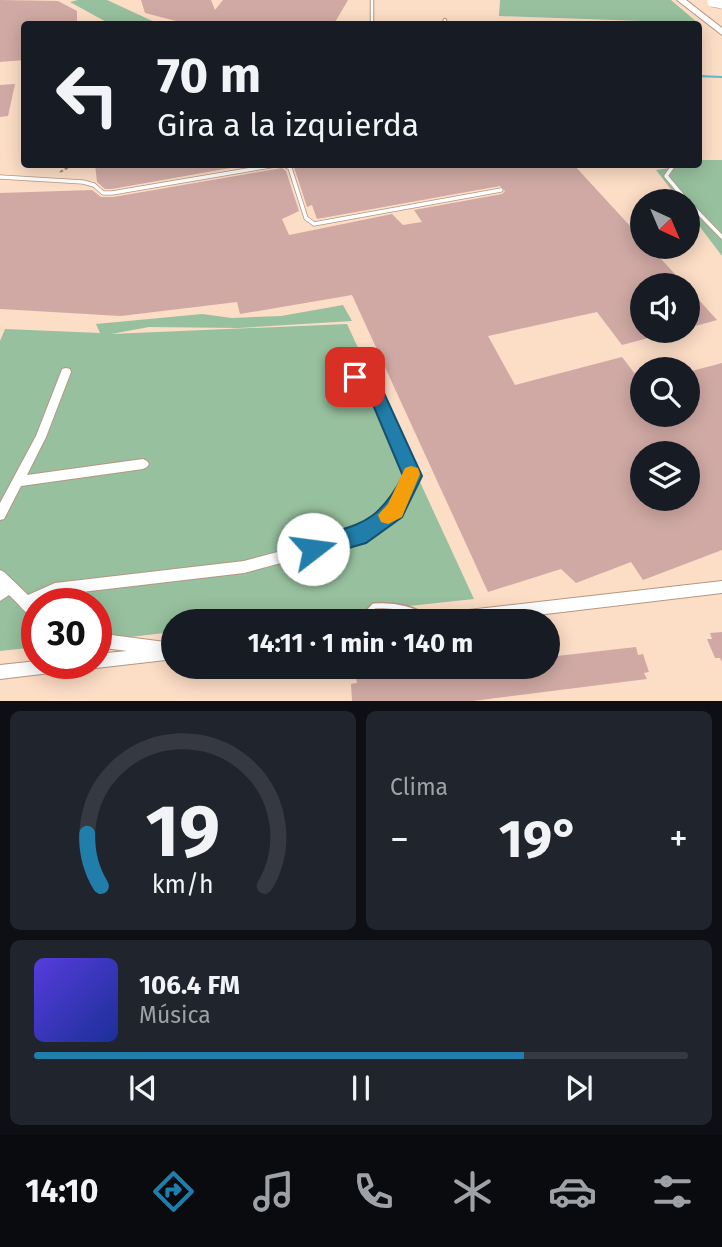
<!DOCTYPE html>
<html lang="es">
<meta charset="utf-8">
<style>
:root{--surface:#171b24;--page:#20242c;--text:#f1f3f6;--muted:#9ea1a6;--line:#363941;--accent:#217daa}
body{margin:0;font-family:"Fira Sans",sans-serif;background:var(--page);color:var(--text);height:100vh;display:flex;flex-direction:column;font-size:26px;white-space:nowrap}
*{box-sizing:border-box;margin:0}
p{font-size:23px;color:var(--muted)}
.icon{flex:none;width:38px;height:38px;fill:none;stroke:currentColor;stroke-width:2;stroke-linecap:round;stroke-linejoin:round}
.map{position:relative;height:701px;overflow:hidden}
.drawer{display:flex;flex-direction:column;gap:10px;padding:10px;background:#0d0f14;flex:1}
.drawer>*{flex:none}
.top-card{position:absolute;left:21px;top:21px;width:681px;height:147px;border-radius:7px;box-shadow:0 4px 18px #0003;background:#171b24;color:var(--text);overflow:hidden}
.needle{width:46px;rotate:136deg}
.tools{position:absolute;left:630px;top:189px;display:grid;gap:14px}
.tools a{display:grid;place-items:center;width:70px;height:70px;border-radius:50%;background:var(--surface);box-shadow:0 4px 18px #0003;font-size:35px}
.speed{position:absolute;left:21px;top:588px;display:flex;gap:14px;font-size:35px;font-weight:700;text-align:center}
.speed>*{display:grid;place-content:center;width:91px;height:91px;border-radius:50%;background:var(--surface);box-shadow:0 4px 18px #0003;line-height:1}
.speed .limit{border:10px solid #d22;background:#fff;color:#111}
.pin{position:absolute;display:grid;place-items:center;width:60px;height:60px;color:#fff;margin:-30px;border-radius:14px;box-shadow:0 4px 10px #0006}
.me{position:absolute;width:77px;margin:-38px;rotate:75deg;stroke-linejoin:round;filter:drop-shadow(0 0 5px #0008)}
.turn{display:flex;align-items:center;gap:24px;height:147px;padding:0 21px;font-size:32px}
.turn .icon{width:91px;height:91px;stroke-width:2.5}
.turn b{display:block;font-size:49px;line-height:60px}
.big{font-size:52px;font-weight:700;line-height:1.1}
.drawer .card{flex:1;display:flex;flex-direction:column;justify-content:center;gap:10px;min-width:0;padding:0 24px;border-radius:10px;background:var(--page)}
.drawer .dial{align-items:center;gap:0}
.dial svg{height:182px;overflow:visible;fill:none;stroke:var(--line);stroke-width:7;stroke-linecap:round;text-anchor:middle}
.dial text{fill:var(--text);stroke:none}
.song{display:flex;align-items:center;gap:21px}
.cover{width:84px;height:84px;border-radius:10px;background:linear-gradient(135deg,hsl(250 70% 55%),hsl(230 70% 35%))}
.played{height:7px;border-radius:4px;background:linear-gradient(90deg,var(--accent) 75%,var(--line) 75%)}
.keys{display:flex;justify-content:space-around;direction:ltr}
.heat{display:flex;justify-content:space-between;align-items:center;font-size:38px;direction:ltr}
.drawer .tiles{flex:1;display:grid;gap:10px;grid-template-columns:1fr 1fr}
.card:last-child{grid-column:span 2}
.trip{position:absolute;left:161px;top:609px;width:399px;height:70px;border-radius:35px;background:var(--surface);box-shadow:0 4px 18px #0003;font-weight:700;line-height:70px;text-align:center}
.dock{display:flex;height:112px;justify-content:space-around;align-items:center;background:#090b0e;color:var(--muted)}
.dock .icon{width:49px;height:49px}
.dock .active{color:var(--accent)}
.dock b{font-size:32px;color:var(--text)}
.map>svg:first-child{display:block}
.green{fill:#97c09e}
.lines{fill:none;stroke-linecap:round;stroke-linejoin:round}
.stream{stroke:#5ebcc9;stroke-width:2}
.building{fill:#d0a9a4;fill-rule:evenodd}
.service-far2-casing{stroke:#b49782;stroke-width:4.5}
.service-far1-casing{stroke:#b49782;stroke-width:5}
.service-casing{stroke:#b49782;stroke-width:8}
.minor-casing{stroke:#b49782;stroke-width:2}
.trunk-casing{stroke:#b49782;stroke-width:2}
.path{stroke:#a18a7a;stroke-width:2;stroke-dasharray:3.5 2;stroke-linecap:butt}
.service-far2{stroke:#fff;stroke-width:2.5}
.service-far1{stroke:#fff;stroke-width:3.5}
.service{stroke:#fff;stroke-width:5}
.minor{fill:#fff;fill-rule:evenodd}
.trunk{fill:#fff;fill-rule:evenodd}
.primary-bridge-casing{stroke:#b49782;stroke-width:10;stroke-linecap:butt}
.primary-bridge{stroke:#fff;stroke-width:9}
.route{fill:#217daa;stroke:#15516e;stroke-width:2}
.slow{fill:#f59e0b}
</style>
<div class="map">
<svg width="722" height="701" viewBox="0 0 722 701">
<rect width="100%" height="100%" fill="#fcddc6"/>
<g class="green">
<path d="M78 0H107L159 24H110L70 2Z"/>
<path d="M500 0H671L698 23 499 16Z"/>
<path d="M703 160H722V256L688 211V201H680L656 170 698 164V161Z"/>
<path d="M343 305 352 321 239 328 149 327 111 334 347 324 474 599 270 621H173V632L96 641V604H37V647L0 651V341L5 329 100 333 96 324 202 314 232 318 281 316Z"/>
</g>
<g class="lines">
<path class="stream" d="M698 76 722 77"/>
</g>
<g class="building">
<path d="M0 0 58 1 77 11V24H24V60L0 62Z"/>
<path d="M141 0H211L215 10 223 0H348L334 24H188L145 13Z"/>
<path d="M15 84 8 116 0 117V85Z"/>
<path d="M95 164H253L112 189H105L97 182Z"/>
<path d="M293 164H573L642 239V247H650L685 285H642V331H663V334L622 345 597 312 488 336 515 385 622 357 642 383V415H688V372L722 363V550L643 580 631 562 576 583 561 569 488 592 352 295 240 314 237 302 121 316 0 309V193L92 190 101 197H113L282 168 286 171 299 211 282 219 289 235 392 214 403 225 422 222 414 210 502 194 505 191 500 186 317 219 312 205 307 207ZM642 453H688V499H642Z"/>
<path d="M688 288 698 299 717 320 688 328Z"/>
<path d="M722 632V662L720 658H715L707 639H712L710 633Z"/>
<path d="M636 647 638 655 643 654 649 672 644 673 647 679 473 701H352L351 684 357 683 356 677 457 667H548V657Z"/>
</g>
<g class="lines">
<g class="service-far2-casing">
<g id="service-far2">
<path d="M372 0V24"/>
<path d="M443 24 445 20"/>
</g>
</g>
<g class="service-far1-casing">
<g id="service-far1">
<path d="M283 164 290 168 306 218 314 224 501 190"/>
<path d="M673 166 666 176 687 201"/>
<path d="M0 177 83 182 94 185 103 193H112L282 164"/>
<path d="M688 202 722 237"/>
</g>
</g>
<g class="service-casing">
<path id="service" d="M360 621 374 606C397 604 414 610 434 621"/>
</g>
<g class="minor-casing">
<g id="minor">
<path d="M66 368 70 369 71 372 46 437 27 475 143 459 147 461 149 464 147 467 143 469 21 486 4 519 0 520V503L36 436 61 372 62 369Z"/>
<path d="M355 373 376 381 418 476 399 514 359 542 244 573 56 595 37 604V620C26 615 18 603 9 595L0 601V570L4 572 28 595 55 583 244 561 356 531 391 506 406 476 368 387 351 380 350 377 351 374Z"/>
<path d="M722 581V593L486 621H426L428 616 433 614Z"/>
<path d="M96 633 173 643V657L166 660 96 668 91 666 90 663H96V654L127 651 96 647Z"/>
<path d="M37 661V663H82L80 668 75 670 0 679V665Z"/>
</g>
</g>
<g class="trunk-casing">
<path id="trunk" d="M677 0H686L722 28V35Z"/>
</g>
<path class="path" d="M60 172 74 164"/>
<use href="#service-far2" class="service-far2"/>
<use href="#service-far1" class="service-far1"/>
<use href="#service" class="service"/>
<use href="#minor" class="minor"/>
<use href="#trunk" class="trunk"/>
<g class="primary-bridge-casing">
<path id="primary-bridge" d="M712 2 722 4"/>
</g>
<use href="#primary-bridge" class="primary-bridge"/>
</g>
<path class="route" d="M355 371 378 380 422 476 402 517 366 543 313 558 306 555 303 549 306 542C356 522 374 530 403 476L366 388 350 382 347 377Z"/>
<path class="slow" d="M411 466 418 468 420 474 402 517 388 524 381 522 378 515 388 504 405 468Z"/>
</svg>
<div class="tools">
<a><svg class="needle" viewBox="-14 -14 28 28"><path d="M0-13l5 13h-10z" fill="#e53935"/><path d="M0 13l5-13h-10z" fill="#9ea1a6"/></svg></a>
<a><svg class="icon" aria-label="sound" viewBox="0 0 24 24"><path d="M4 9h4l5-4v14l-5-4H4zM17 9q2 3 0 6"/></svg></a>
<a><svg class="icon" aria-label="search" viewBox="0 0 24 24"><circle cx="10" cy="10" r="6"/><path d="M15 15l6 6"/></svg></a>
<a><svg class="icon" aria-label="layers" viewBox="0 0 24 24"><path d="M12 4l9 5-9 5-9-5zM3 14l9 5 9-5"/></svg></a>
</div>
<div class="speed"><div class="limit">30</div></div>
<div class="pin" style="left:355px;top:377px;background:#d93025"><svg class="icon" aria-label="arrive" viewBox="0 0 24 24"><path d="M6 21V4h12l-3 4 3 4H6"/></svg></div>
<svg class="me" style="left:313px;top:549px" viewBox="-20 -20 40 40"><circle r="19" fill="#fff"/><path d="M0-13L10 11 0 6-10 11z" fill="#217daa"/></svg>
<div class="trip">14:11 · 1 min · 140 m</div>
<div class="top-card">
<div class="turn"><svg class="icon" aria-label="left" viewBox="0 0 24 24"><path d="M17 20v-9H6M10 6l-5 5 5 5"/></svg><div><b>70 m</b>Gira a la izquierda</div></div>
</div>
</div>
<section class="drawer">
<div class="tiles">
<div class="card dial"><svg viewBox="0 0 100 80">
<path d="M14 69A42 42 0 1 1 86 69"/>
<path d="M14 69A42 42 0 0 1 8 46" stroke="#217daa"/>
<text x="50" y="56" font-size="32" font-weight="700">19</text>
<text x="50" y="72" font-size="11">km/h</text>
</svg></div>
<div class="card"><p>Clima</p>
<div class="heat"><a>−</a><b class="big">19°</b><a>+</a></div>
</div>
<div class="card">
<div class="song"><i class="cover"></i><div><b>106.4 FM</b><p>Música</p></div></div>
<div class="played"></div>
<div class="keys"><svg class="icon" aria-label="previous" viewBox="0 0 24 24"><path d="M18 5L8 12l10 7zM5 5v14"/></svg><svg class="icon" aria-label="pause" viewBox="0 0 24 24"><path d="M8 5v14M16 5v14"/></svg><svg class="icon" aria-label="next" viewBox="0 0 24 24"><path d="M6 5l10 7-10 7zM19 5v14"/></svg></div>
</div>
</div>
</section>
<nav class="dock">
<b>14:10</b>
<svg class="icon active" aria-label="directions" viewBox="0 0 24 24"><path d="M12 3l9 9-9 9-9-9zM9 14v-3h6M13 9l2 2-2 2"/></svg>
<svg class="icon" aria-label="music" viewBox="0 0 24 24"><path d="M9 18V5l10-2v13"/><circle cx="6" cy="18" r="3"/><circle cx="16" cy="16" r="3"/></svg>
<svg class="icon" aria-label="phone" viewBox="0 0 24 24"><path d="M5 4h4l2 5-3 2q2 4 5 5l2-3 5 2v4C11 20 4 13 5 4z"/></svg>
<svg class="icon" aria-label="climate" viewBox="0 0 24 24"><path d="M12 3v18M4 7l16 10M4 17L20 7"/></svg>
<svg class="icon" aria-label="car" viewBox="0 0 24 24"><path d="M5 17H2v-5l4-1 3-4h7l3 4 3 1v5h-3M9 17h6M6 11h13"/><circle cx="7" cy="17" r="2"/><circle cx="17" cy="17" r="2"/></svg>
<svg class="icon" aria-label="filters" viewBox="0 0 24 24"><path d="M4 7h16M4 17h16"/><circle cx="9" cy="7" r="2"/><circle cx="15" cy="17" r="2"/></svg>
</nav>
